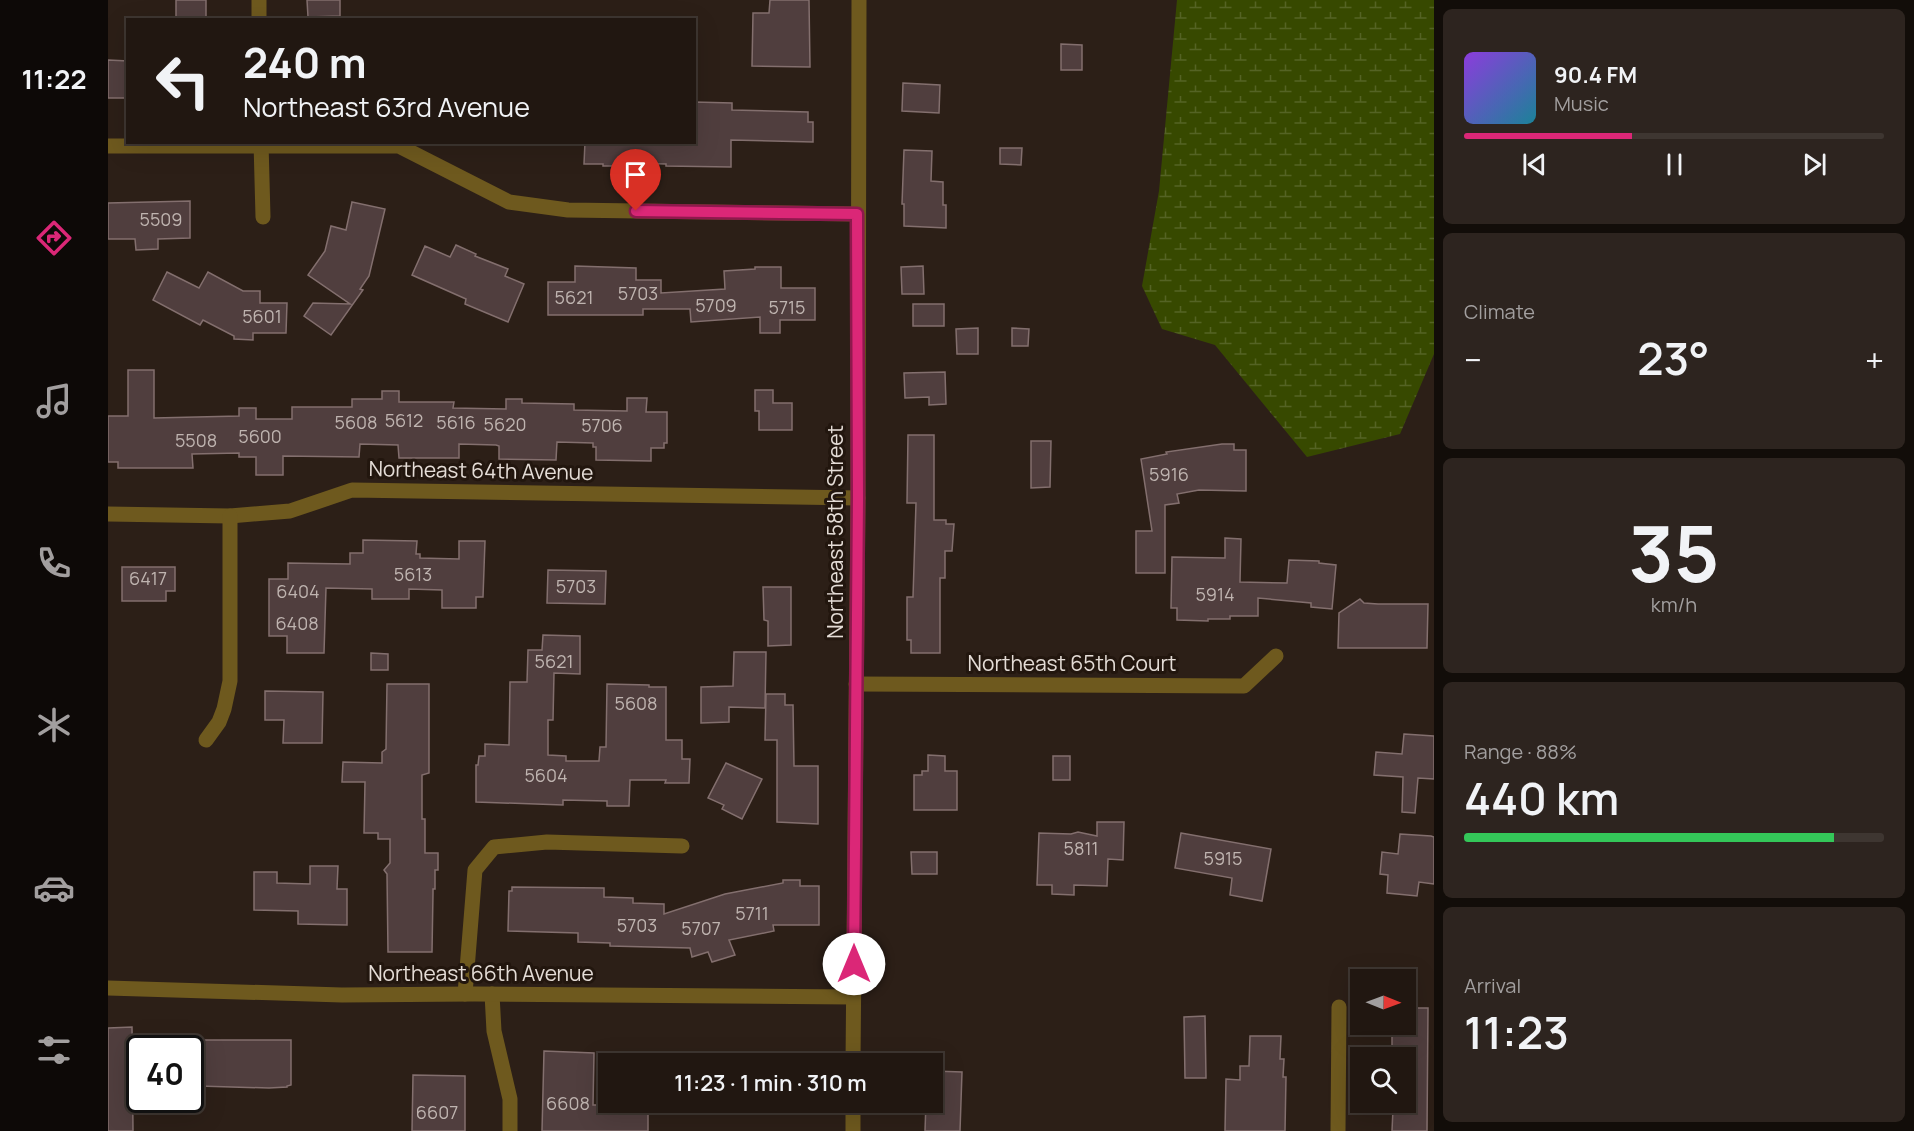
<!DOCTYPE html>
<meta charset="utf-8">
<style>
:root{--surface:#211711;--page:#2d241f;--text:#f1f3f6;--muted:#a29f9f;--line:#3e3631;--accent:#db2777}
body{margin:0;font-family:Manrope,sans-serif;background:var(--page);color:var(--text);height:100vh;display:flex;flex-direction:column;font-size:22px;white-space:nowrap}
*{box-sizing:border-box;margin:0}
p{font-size:20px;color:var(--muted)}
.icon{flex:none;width:33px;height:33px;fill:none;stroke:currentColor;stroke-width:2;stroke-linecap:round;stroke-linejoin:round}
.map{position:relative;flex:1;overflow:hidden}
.drawer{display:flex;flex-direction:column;gap:9px;padding:9px;background:#120d09;width:480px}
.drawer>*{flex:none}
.top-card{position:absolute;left:18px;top:18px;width:570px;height:126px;border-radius:0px;box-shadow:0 6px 24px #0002,0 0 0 2px var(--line);background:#211711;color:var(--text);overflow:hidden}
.needle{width:39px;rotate:91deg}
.tools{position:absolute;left:1242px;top:969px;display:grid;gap:12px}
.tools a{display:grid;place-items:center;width:66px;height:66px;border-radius:0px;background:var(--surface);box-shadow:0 6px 24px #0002,0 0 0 2px var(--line);font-size:30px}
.speed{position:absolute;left:18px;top:1035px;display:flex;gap:12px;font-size:30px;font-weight:700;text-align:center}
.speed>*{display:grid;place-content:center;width:78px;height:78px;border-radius:50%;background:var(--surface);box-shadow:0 6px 24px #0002,0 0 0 2px var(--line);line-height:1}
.speed .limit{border:3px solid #111;border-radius:9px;background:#fff;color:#111}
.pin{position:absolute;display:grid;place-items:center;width:51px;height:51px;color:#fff;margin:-62px -26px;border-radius:50% 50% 50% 0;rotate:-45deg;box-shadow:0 0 6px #0007}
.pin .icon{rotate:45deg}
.me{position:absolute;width:66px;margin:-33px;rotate:0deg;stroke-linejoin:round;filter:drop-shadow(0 0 4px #0008)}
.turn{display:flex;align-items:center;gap:21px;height:126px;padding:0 18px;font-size:27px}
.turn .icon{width:78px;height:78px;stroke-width:2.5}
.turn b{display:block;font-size:42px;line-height:51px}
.big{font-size:45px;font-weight:600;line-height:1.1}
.drawer .tile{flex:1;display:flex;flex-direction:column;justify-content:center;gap:9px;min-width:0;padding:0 21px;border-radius:9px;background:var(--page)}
.drawer .dial{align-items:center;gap:0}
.dial b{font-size:78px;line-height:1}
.song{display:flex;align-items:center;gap:18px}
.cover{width:72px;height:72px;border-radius:9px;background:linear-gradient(135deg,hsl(270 70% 55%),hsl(190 70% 35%))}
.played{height:6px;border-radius:3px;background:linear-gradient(90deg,var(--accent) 40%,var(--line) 40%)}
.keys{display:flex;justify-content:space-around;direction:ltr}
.heat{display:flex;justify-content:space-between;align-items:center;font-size:33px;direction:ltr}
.charge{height:9px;border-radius:4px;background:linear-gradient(90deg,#34c759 88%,var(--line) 0)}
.trip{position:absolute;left:490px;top:1053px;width:345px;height:60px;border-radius:0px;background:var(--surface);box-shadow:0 6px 24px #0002,0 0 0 2px var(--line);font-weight:600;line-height:60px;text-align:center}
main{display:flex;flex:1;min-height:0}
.tabs{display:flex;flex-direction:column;width:108px;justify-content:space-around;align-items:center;background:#0d0907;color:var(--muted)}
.tabs .icon{width:42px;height:42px}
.tabs .on{color:var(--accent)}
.tabs b{font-size:27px;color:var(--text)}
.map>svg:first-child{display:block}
.wetland{fill:url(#wetland-marsh)}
.building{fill:#503e3e;stroke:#836f6e;stroke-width:1.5}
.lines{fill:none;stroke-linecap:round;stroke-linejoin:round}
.minor{stroke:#6e591e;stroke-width:15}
.tertiary{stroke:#6e591e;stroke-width:15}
.route-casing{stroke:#8e194d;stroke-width:15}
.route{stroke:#db2777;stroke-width:10}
.labels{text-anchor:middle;stroke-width:6;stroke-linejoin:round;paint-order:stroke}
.number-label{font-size:18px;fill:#bfb4b0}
.street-label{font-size:21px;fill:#e4dcd6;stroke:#22160e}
</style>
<main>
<nav class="tabs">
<b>11:22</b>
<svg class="icon on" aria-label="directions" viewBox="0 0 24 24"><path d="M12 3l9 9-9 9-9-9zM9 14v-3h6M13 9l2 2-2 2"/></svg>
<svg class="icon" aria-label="music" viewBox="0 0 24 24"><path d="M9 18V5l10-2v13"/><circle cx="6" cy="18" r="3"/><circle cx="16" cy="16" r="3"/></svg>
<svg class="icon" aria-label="phone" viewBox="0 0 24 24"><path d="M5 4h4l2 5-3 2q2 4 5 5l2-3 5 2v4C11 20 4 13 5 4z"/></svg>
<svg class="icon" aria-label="climate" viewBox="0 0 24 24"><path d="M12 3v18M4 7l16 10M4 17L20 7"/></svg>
<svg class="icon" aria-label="car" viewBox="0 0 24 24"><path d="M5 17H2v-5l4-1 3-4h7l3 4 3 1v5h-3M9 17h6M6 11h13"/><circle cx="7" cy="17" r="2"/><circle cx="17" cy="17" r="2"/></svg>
<svg class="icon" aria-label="filters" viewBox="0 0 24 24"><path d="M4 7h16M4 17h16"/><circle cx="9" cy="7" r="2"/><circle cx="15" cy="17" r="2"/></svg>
</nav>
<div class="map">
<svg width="1326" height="1131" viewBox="0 0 1326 1131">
<defs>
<pattern id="wetland-marsh" width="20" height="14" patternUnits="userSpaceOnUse" patternTransform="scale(1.5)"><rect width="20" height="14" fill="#374900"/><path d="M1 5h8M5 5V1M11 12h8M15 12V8" fill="none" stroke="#546324"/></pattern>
</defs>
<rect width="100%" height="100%" fill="#2c1f17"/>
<path class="wetland" d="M1069 0H1326V354L1292 434 1199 457 1107 345 1054 329 1034 286 1051 191Z"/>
<g class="building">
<rect x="68" y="0" width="30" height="20"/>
<path d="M199 0H232V16L200 17Z"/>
<path d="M662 0H701L702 67 644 66 645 13H661Z"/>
<path d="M953 44 974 45V70H953Z"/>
<path d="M0 60 20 61V98H0Z"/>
<path d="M795 83 832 85 831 113 794 111Z"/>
<path d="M586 102 624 103V110L700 112V122H705V142L623 140V167L558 166V164L517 163V166H495V164H476L477 142H586Z"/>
<path d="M892 148H914L913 165 892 164Z"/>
<path d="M796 150 824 151 823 181 835 182V205H838V228L796 226V204H794Z"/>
<path d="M82 201V238L50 239V249L28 250 27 239H0V203Z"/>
<path d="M244 202 277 209 261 276 252 289 255 290 223 335 196 316 205 303 242 304 200 275 217 251 223 226 238 230Z"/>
<path d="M348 245 368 254 367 256 400 269 397 276 416 284 400 322 357 304 358 299 304 275 317 246 342 257Z"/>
<path d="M467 266 528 268V280H553V293L617 289 616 271 647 269V267H673V288H707V320H672V333H652V317L583 322 582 309H535V315H440V282H467Z"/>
<path d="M815 266 816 294H794L793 267Z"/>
<path d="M59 272 91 288 100 272 135 291H152V303H179L178 333H145V340L126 339V336L95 320 92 325 45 300Z"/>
<rect x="805" y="304" width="31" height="22"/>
<path d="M870 328V354H849L848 329Z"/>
<path d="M904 328 921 329 920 346H904Z"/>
<path d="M20 370H46V418L131 416V408H148V419H184V407H244V399H274V391H291V402H346L345 408 398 409V399H414V403L466 404V410L519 411V398H539L538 412H559V443H556V448H543V461L488 460V447H485V443L449 442 448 460 391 459V446L388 445 351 444V458H291L290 445 252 444 251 457 175 456V475H148V457H131V453L84 454 85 468H10V462H0V416H20Z"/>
<path d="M837 372 838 404 821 405V397L797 398 796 373Z"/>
<path d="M647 390H665V403H684V430H651V411H647Z"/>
<path d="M800 435H826V520H838V524H846L844 551H837V578H832V653H803V640H799V597H805L808 503H799Z"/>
<path d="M923 441H943L942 487 923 488Z"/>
<path d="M1114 444H1126V450H1138V491L1091 490 1069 494 1071 503 1057 505V573H1028V531H1044L1033 459 1059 454 1058 452Z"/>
<path d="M1117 538 1133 539 1132 582 1179 583 1181 560 1211 561V563L1228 565 1224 609 1203 607V603L1150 598V616H1122V619H1100V621L1069 620V608H1063L1064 557 1117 558Z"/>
<path d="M255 540 309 541 308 554H312V558L351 559V541H377L375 597H368V608H334V590L301 589V599H264V589L218 588 216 653H179V636H161V579H180V563L242 564V553H255Z"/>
<path d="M14 567H67V591H58V601H14Z"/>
<path d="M440 570 498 571 497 604 439 603Z"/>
<path d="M655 587H683V645L660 646V621L656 620Z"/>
<path d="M1252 599 1256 603 1270 604H1320L1319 648H1230L1231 613Z"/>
<path d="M435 635 472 636V674L446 673 445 720H440V755L458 756V761H491L492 747H498L499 684 541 685V687H558V740H574V759H582L581 783H557L558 780H522L521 806H499V801L455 800V805L368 802V765H370L371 756H377V744L401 745 402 682H419L420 650H434Z"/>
<path d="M626 652H658L657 708 621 707V722L593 723V687L625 686Z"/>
<path d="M263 653 280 654V670H263Z"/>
<path d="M279 684H321V773L314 775V819H317V853H330V870H327V889H325V893L324 952H280L279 874 276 870 282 863V839H270V833H256L257 782H234L235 762 274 763V752L278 749Z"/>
<path d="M157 691 215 692 214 743H175L176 720H157Z"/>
<path d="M658 694H677V705H685L686 766H710V824L669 822V740H657Z"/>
<path d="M1296 734 1326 736V779L1310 778 1307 813 1294 812 1295 777 1266 775 1268 752 1294 754Z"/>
<path d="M820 755 837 756V771H849V810H806V775H814V771H820Z"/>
<rect x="945" y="756" width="17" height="24"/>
<path d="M618 763 654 779 634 819 614 809 616 805 600 798Z"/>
<path d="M989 822H1016L1015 860 1000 859 999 886 966 885V895L944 894V885H929L931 833 963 834 970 832 989 836Z"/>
<path d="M1073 833 1163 849 1154 901 1122 895 1124 878 1067 868Z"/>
<path d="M1292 834 1323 836 1326 837V884L1311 882 1309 896 1279 893 1280 875 1272 874 1274 852 1290 854Z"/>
<path d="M803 852H829V874H804Z"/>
<path d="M202 866H230L229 889H239V925L190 924V911L146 910V872H169V883L202 884Z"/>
<path d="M675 880H692V886H711V925H665L666 931 621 940 627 955 604 962 600 952 584 957 582 948 502 946V943L470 942V933L400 931 401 891H404V887L496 888V897L525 898V903L556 904V914L617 894 675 883Z"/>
<path d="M1298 1008H1320L1319 1131H1284L1285 1109H1298V1058H1284V1024H1298Z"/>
<path d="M1097 1016 1098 1078H1077L1076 1017Z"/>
<path d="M24 1027 25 1131H0V1028Z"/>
<path d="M1142 1036H1173L1172 1059H1176L1175 1077H1178L1177 1131H1117L1118 1079 1132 1080V1066H1141Z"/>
<path d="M88 1040H183V1085L179 1086V1087L161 1088 91 1086V1084H88Z"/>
<path d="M436 1051 486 1053 485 1105H540V1131H434Z"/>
<path d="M825 1071 854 1072 852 1131H817L818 1102H825Z"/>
<path d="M305 1075 357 1076V1131H304Z"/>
</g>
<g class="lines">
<g class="minor">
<path d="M151 0V20"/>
<path d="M153 142 155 217"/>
<path d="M0 146H291L401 202 460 210 749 214"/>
<path d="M0 514 122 516 182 511 244 490 750 498"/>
<path d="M748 684 1136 686 1168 656"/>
<path d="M98 740 111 722 116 709 122 681V516"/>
<path d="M357 994 367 870 386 847 439 842 574 846"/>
<path d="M384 994 386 1031 402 1099V1131"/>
<path d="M1230 1131 1231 1007"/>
</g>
<g class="tertiary">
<path d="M0 988 234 995 366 994 745 997"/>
<path d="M745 1064 750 498 751 0"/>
<path d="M745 1131V1102"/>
</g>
</g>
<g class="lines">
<g class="route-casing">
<path id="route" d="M528 211 749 214 750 498 746 964"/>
</g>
<use href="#route" class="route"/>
</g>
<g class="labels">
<g class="number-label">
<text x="53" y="226">5509</text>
<text x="530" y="300">5703</text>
<text x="466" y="304">5621</text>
<text x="608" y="312">5709</text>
<text x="679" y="314">5715</text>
<text x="154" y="323">5601</text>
<text x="296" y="427">5612</text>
<text x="248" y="429">5608</text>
<text x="348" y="429">5616</text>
<text x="397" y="431">5620</text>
<text x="494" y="432">5706</text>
<text x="152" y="443">5600</text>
<text x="88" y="447">5508</text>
<text x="1061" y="481">5916</text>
<text x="305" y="581">5613</text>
<text x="40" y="585">6417</text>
<text x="468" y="593">5703</text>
<text x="190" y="598">6404</text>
<text x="1107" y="601">5914</text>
<text x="189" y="630">6408</text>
<text x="446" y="668">5621</text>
<text x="528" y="710">5608</text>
<text x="438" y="782">5604</text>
<text x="973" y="855">5811</text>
<text x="1115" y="865">5915</text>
<text x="644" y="920">5711</text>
<text x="529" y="932">5703</text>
<text x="593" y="935">5707</text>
<text x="460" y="1110">6608</text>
<text x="329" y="1119">6607</text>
</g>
<g class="street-label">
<text transform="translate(373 471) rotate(1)" y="7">Northeast 64th Avenue</text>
<text transform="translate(728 532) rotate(-90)" y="7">Northeast 58th Street</text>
<text x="964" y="671">Northeast 65th Court</text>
<text x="373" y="981">Northeast 66th Avenue</text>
</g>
</g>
</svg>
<div class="tools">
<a><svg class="needle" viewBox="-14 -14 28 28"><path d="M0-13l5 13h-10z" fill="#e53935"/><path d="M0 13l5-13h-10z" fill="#a29f9f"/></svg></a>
<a><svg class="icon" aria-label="search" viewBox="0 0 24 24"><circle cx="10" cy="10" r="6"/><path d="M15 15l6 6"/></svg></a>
</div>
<div class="speed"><div class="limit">40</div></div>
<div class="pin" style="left:528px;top:211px;background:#d93025"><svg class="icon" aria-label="arrive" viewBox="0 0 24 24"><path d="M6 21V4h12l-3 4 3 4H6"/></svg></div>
<svg class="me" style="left:746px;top:964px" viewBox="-20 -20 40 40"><circle r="19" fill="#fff"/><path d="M0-13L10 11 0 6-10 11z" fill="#db2777"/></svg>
<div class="trip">11:23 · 1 min · 310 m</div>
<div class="top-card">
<div class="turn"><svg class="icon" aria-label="left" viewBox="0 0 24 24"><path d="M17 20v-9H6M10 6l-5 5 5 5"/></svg><div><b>240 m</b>Northeast 63rd Avenue</div></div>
</div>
</div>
<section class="drawer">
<div class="tile">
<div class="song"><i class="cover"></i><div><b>90.4 FM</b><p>Music</p></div></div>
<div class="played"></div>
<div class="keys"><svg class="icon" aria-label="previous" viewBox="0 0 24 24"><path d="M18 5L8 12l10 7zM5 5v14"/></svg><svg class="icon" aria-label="pause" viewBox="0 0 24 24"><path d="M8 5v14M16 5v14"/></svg><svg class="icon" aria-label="next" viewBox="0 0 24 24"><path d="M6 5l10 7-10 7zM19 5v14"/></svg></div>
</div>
<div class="tile"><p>Climate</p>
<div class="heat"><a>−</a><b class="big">23°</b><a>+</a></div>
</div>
<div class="tile dial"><b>35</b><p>km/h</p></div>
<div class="tile"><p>Range · 88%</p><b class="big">440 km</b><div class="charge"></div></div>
<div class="tile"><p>Arrival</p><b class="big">11:23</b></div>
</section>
</main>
